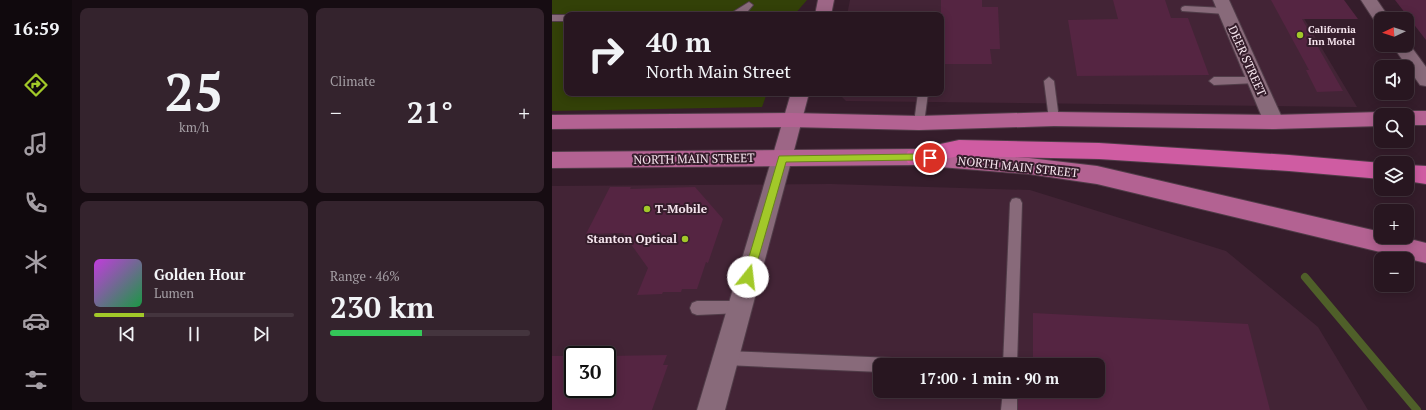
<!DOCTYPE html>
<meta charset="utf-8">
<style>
:root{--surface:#281620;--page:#34232d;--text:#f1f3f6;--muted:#a59fa5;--line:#44353e;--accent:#a2c929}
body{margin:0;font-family:"PT Serif",serif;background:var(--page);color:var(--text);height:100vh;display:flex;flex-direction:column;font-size:15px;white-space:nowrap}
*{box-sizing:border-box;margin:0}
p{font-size:13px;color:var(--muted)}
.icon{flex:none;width:22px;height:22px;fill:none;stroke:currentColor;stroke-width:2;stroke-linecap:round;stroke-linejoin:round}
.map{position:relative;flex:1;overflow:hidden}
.sheet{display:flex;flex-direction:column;gap:8px;padding:8px;background:#160c12;width:480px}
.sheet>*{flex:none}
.guide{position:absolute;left:12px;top:12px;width:380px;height:84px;border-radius:8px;box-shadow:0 2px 10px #0003,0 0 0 1px var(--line);background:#281620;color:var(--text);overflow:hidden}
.needle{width:26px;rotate:266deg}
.tools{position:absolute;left:822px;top:12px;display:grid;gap:8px}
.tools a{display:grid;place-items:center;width:40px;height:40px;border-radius:8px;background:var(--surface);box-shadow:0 2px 10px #0003,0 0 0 1px var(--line);font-size:20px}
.speed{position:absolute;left:12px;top:346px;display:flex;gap:8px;font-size:20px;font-weight:700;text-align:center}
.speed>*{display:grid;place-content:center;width:52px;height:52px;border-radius:50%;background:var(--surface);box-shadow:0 2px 10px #0003,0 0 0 1px var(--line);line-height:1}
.speed .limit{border:2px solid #111;border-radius:6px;background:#fff;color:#111}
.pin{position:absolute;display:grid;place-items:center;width:34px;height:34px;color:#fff;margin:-17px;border:2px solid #fff;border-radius:50%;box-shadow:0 1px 4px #0007}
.me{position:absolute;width:44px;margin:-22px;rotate:16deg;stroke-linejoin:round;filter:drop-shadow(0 0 3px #0008)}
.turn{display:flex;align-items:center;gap:14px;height:84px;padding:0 16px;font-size:18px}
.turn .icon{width:52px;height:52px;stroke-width:2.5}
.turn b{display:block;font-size:28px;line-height:34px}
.big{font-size:30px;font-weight:700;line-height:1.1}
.sheet .tile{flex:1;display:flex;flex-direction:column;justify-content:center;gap:6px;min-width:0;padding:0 14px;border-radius:8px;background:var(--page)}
.sheet .dial{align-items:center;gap:0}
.dial b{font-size:52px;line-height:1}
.song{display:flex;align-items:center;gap:12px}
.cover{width:48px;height:48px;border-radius:6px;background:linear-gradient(135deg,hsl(290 70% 55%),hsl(140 70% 35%))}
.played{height:4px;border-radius:2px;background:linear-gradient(90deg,var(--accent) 25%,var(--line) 25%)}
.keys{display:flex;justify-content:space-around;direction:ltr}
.heat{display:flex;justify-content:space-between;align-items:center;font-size:22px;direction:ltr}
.charge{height:6px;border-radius:3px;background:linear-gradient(90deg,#34c759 46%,var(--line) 0)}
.sheet .tiles{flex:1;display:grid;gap:8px;grid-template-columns:repeat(2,1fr)}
.trip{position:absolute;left:321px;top:358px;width:232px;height:40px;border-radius:8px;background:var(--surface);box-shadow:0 2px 10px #0003,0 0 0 1px var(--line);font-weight:700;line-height:40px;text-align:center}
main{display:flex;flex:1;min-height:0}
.tab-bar{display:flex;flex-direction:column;width:72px;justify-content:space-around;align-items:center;background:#10090d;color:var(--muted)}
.tab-bar .icon{width:28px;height:28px}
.tab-bar .selected{color:var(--accent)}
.tab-bar b{font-size:18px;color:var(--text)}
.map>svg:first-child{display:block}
.built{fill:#432436;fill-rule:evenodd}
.green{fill:#334108}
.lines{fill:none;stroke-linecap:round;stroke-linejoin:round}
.stream{stroke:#4f5f29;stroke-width:8}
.building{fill:#552542}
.lane-casing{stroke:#503c48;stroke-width:2}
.street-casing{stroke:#503c48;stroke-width:2}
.secondary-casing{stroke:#503c48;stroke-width:2}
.primary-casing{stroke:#503c48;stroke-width:2}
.highway-casing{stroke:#503c48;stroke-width:2}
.lane{fill:#886a7a;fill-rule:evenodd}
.street{fill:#886a7a;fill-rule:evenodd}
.secondary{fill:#9d6686;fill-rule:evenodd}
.primary{fill:#b36292;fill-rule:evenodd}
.highway{fill:#cf5ca2;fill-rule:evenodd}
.route{fill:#a2c929;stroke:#69831b}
.poi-dot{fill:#a2c929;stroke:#351d2b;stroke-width:1.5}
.labels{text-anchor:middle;stroke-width:4;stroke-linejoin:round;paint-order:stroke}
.far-poi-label{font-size:10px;font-weight:bold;fill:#f6e5ee;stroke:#351d2b;text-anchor:start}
.street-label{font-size:12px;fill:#f6e5ee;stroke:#351d2b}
.poi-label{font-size:12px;font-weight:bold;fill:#f6e5ee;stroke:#351d2b;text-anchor:start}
</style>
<main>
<nav class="tab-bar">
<b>16:59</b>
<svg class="icon selected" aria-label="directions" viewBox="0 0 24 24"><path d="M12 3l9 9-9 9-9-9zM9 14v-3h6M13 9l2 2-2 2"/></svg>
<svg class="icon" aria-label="music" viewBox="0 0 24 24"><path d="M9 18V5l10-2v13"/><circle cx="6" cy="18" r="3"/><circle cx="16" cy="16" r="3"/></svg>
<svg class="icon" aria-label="phone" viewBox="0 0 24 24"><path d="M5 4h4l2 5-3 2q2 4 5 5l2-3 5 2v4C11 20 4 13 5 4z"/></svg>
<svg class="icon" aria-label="climate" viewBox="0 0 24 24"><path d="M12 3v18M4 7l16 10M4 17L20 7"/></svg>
<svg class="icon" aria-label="car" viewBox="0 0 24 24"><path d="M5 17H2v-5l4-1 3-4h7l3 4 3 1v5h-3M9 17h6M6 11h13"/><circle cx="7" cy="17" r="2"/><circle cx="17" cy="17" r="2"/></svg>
<svg class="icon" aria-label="filters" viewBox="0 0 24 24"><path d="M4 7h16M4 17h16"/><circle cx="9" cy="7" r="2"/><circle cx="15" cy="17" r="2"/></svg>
</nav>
<section class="sheet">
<div class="tiles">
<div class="tile dial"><b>25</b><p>km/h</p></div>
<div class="tile"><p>Climate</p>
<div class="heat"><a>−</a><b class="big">21°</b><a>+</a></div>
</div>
<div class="tile">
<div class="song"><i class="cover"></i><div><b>Golden Hour</b><p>Lumen</p></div></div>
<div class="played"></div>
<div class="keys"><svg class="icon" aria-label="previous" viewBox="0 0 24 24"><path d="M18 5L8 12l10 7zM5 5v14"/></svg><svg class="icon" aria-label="pause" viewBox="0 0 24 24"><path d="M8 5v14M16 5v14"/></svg><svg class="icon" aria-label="next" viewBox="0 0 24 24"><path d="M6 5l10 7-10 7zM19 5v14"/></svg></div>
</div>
<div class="tile"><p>Range · 46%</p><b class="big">230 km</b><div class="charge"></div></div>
</div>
</section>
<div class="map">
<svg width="874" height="410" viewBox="0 0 874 410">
<rect width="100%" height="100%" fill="#351d2b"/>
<g class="built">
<path d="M298 0H741L805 107 294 101 286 93H389V15H295Z"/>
<path d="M279 184 478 190 674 251 766 327 816 410H0V186ZM21 355H55V389H21ZM328 365H546V391H328Z"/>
</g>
<path class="green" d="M0 0H255L242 15H15V93H215L210 107 0 111Z"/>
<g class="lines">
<path class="stream" d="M753 277 865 410"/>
</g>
<g class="building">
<path d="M389 0H430V7H446L448 49H438L440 64H389Z"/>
<path d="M561 0H613L619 18H636L657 75 525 76 516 20 566 19Z"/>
<path d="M719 0H792L806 19H750L791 91 765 92 754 70H757Z"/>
<path d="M843 0H874V40Z"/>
<path d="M58 187H79L78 189 143 187 171 219 156 263 154 262 145 289H130L129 292H111L110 294 85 295 96 268 71 233 34 234Z"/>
<path d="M481 313 696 324 718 410H466V391H546V365H481Z"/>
<path d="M115 355 111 365H116L100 410H0V356H21V389H55V356Z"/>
</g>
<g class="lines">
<g class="lane-casing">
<g id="lane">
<path d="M197 2 201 5 196 11 190 15H148L152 12H181Z"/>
<path d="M633 6 673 8 677 11 673 14 630 11 629 9 630 7Z"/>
<rect x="0" y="15" width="15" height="6"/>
<path d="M497 77 502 81 507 119 506 122H498L497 119 492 81Z"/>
<path d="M662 77H704L709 80 704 83 662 85 657 81Z"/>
<path d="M366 93H376L372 123 371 126H363L362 123Z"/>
<path d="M464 198 468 199 470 203 465 365H451L458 203 460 199Z"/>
<path d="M145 301H188L193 302 195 307 193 312 188 313 145 315 140 313 138 308 140 303Z"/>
<path d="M174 351 341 358 346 360 348 365H328V372L174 365 169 363 167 358 169 353Z"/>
<path d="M451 391H465V410H449Z"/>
</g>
</g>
<g class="street-casing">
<g id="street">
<path d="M661 0H677L732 122 729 127 722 129 715 127 712 122Z"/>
<path d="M809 0H825L838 19H829V24L824 23Z"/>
<path d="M855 41 874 67V86L868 85 840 45H855Z"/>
<path d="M230 150 237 152 240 158 173 410H145L220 158 223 152Z"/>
</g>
</g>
<g class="secondary-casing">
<g id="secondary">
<path d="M266 0H282L279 15H263Z"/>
<path d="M239 93H257L240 158 237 164 230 166 223 164 220 158Z"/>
</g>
</g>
<g class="primary-casing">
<g id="primary">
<path d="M855 111H874V125H855V115H847L848 113Z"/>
<path d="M502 112 722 115 829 112 837 115H829V126L722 129 502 126 367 130 240 127 0 129V115L240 113 367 116Z"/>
<path d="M363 149 477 158 545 166 829 232V237H850L874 243V263L545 184 477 174 363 165 0 168V152Z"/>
</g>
</g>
<g class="highway-casing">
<g id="highway">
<path d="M407 140 547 143 737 155 830 163H829V179L737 171 547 159 407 156 363 165 356 163 353 157 356 151Z"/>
<path d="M855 165 874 166V184L855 181Z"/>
</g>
</g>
<use href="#lane" class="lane"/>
<use href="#street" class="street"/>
<use href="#secondary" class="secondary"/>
<use href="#primary" class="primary"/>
<use href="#highway" class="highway"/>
</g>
<path class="route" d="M363 154 378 155 382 158 378 162 363 160 234 162 201 277 200 280 196 282 193 280 191 277 227 156Z"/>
<g class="poi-dot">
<circle cx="748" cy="35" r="4"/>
<circle cx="95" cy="209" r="4"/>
<circle cx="133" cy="239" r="4"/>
</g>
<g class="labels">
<g class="far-poi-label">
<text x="756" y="33">California<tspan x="756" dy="12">Inn Motel</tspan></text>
</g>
<g class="street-label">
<text transform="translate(695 61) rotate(66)" y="4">DEER STREET</text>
<text transform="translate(142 159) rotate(-1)" y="4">NORTH MAIN STREET</text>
<text transform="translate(466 167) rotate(6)" y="4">NORTH MAIN STREET</text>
</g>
<g class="poi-label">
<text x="103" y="213">T-Mobile</text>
<text x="125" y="243" text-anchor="end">Stanton Optical</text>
</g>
</g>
</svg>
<div class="tools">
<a><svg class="needle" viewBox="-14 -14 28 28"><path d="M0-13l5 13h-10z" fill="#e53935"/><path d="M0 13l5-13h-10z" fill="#a59fa5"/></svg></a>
<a><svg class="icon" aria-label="sound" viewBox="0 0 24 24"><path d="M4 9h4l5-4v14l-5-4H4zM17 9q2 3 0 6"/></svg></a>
<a><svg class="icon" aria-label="search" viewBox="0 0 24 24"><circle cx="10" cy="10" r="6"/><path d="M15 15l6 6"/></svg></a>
<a><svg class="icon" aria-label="layers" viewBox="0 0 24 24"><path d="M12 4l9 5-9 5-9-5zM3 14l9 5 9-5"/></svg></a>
<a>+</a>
<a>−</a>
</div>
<div class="speed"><div class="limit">30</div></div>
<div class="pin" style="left:378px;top:158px;background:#d93025"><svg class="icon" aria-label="arrive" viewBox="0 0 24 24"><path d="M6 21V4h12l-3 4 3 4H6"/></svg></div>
<svg class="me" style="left:196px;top:277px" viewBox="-20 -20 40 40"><circle r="19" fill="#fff"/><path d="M0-13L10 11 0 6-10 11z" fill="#a2c929"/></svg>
<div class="trip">17:00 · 1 min · 90 m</div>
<div class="guide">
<div class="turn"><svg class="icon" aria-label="right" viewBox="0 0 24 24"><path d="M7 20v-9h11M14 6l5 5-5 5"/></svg><div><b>40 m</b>North Main Street</div></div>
</div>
</div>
</main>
